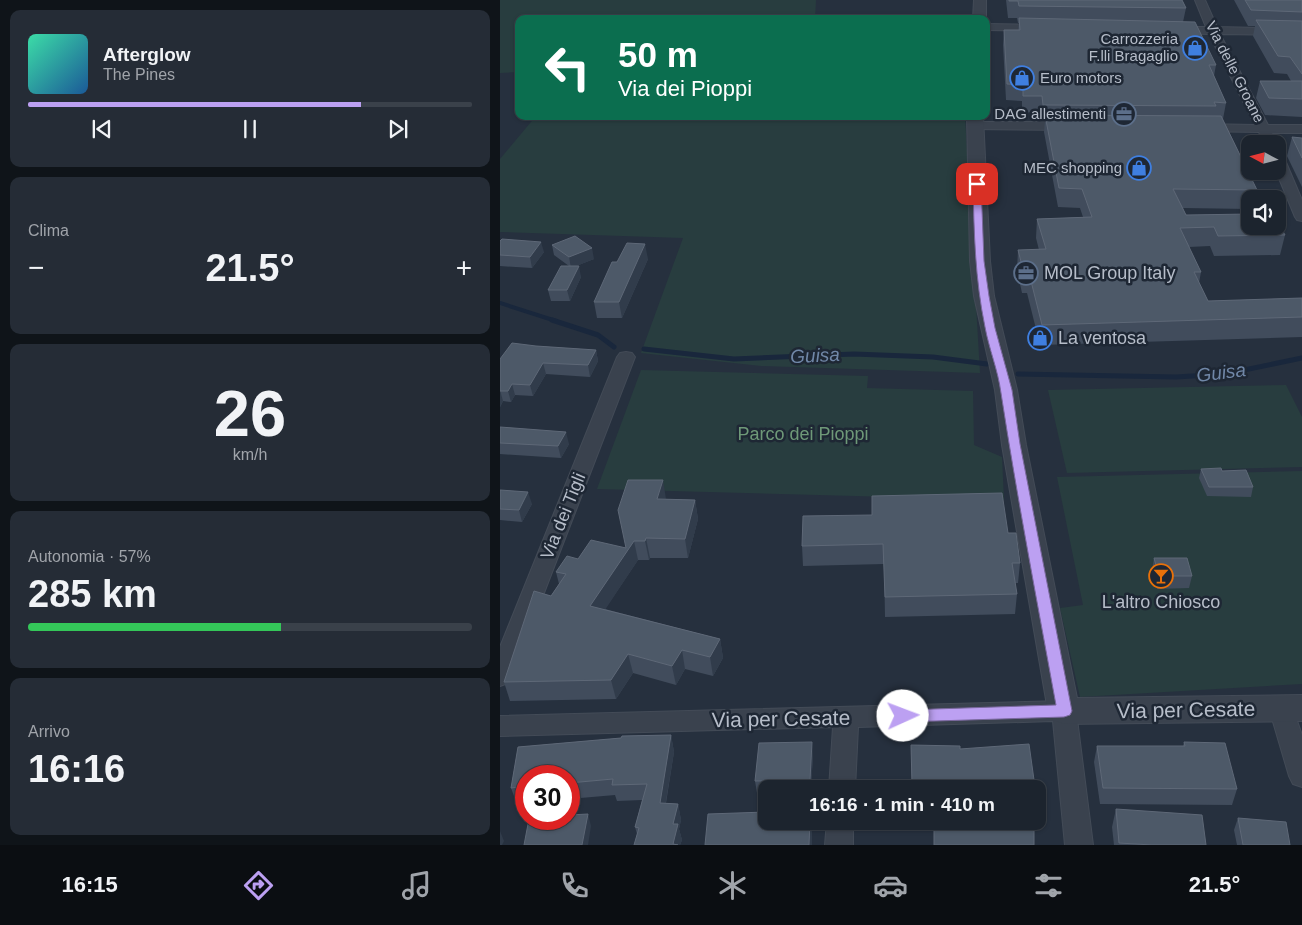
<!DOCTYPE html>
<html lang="it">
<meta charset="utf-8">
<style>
:root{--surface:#1c242e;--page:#252c36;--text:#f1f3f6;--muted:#a0a4aa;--line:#3a414a;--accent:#bca0f2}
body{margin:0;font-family:Arial,sans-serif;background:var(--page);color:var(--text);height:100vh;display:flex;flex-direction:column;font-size:19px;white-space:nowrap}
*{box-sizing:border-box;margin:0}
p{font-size:16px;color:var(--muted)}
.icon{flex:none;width:28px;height:28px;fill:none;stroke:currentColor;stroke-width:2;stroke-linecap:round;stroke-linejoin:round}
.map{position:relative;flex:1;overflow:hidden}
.panel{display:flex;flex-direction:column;gap:10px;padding:10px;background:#0f1419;width:500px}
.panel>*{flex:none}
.top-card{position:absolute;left:15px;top:15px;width:475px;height:105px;border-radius:10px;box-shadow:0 1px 4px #0004,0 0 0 1px var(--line);background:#0b6e4f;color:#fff;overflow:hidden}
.needle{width:32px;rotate:277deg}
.tools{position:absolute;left:741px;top:135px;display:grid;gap:10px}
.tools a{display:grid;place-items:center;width:45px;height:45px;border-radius:10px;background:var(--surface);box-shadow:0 1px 4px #0004,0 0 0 1px var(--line);font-size:25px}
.speed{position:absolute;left:15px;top:765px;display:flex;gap:10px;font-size:25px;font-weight:700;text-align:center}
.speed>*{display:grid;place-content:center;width:65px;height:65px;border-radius:50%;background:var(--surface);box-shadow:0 1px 4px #0004,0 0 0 1px var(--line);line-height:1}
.speed .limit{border:8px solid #d22;background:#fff;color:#111}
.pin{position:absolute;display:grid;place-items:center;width:42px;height:42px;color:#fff;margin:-21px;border-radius:10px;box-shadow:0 2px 8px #0006}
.me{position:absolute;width:55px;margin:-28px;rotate:88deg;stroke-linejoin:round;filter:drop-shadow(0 0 4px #0008)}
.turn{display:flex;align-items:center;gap:18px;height:105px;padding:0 20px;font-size:22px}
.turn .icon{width:65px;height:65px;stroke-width:2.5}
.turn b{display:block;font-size:35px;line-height:42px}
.big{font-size:38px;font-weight:700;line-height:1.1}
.panel .tile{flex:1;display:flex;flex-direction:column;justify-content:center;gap:8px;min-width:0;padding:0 18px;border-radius:10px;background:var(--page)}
.panel .dial{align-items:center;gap:0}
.dial b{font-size:65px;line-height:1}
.song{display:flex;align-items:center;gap:15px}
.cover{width:60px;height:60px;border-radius:8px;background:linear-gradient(135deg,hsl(160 70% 55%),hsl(210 70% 35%))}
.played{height:5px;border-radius:2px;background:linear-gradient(90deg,var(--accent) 75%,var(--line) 75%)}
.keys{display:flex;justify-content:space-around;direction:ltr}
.heat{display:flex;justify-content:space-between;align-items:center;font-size:28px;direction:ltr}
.charge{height:8px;border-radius:4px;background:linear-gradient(90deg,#34c759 57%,var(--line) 0)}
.trip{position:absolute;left:258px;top:780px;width:288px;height:50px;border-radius:10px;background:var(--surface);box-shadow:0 1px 4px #0004,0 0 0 1px var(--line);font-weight:700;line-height:50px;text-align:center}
.tabs{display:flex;height:80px;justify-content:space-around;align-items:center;background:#0b0e12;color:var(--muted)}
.tabs .icon{width:35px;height:35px}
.tabs .on{color:var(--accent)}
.tabs b{font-size:22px;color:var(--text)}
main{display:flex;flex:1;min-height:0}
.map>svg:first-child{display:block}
.green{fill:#283d3f}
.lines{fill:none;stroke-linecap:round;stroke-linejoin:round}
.stream-far1{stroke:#19273c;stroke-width:4}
.stream{stroke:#19273c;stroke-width:5}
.minor-casing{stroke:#434b57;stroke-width:2}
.tertiary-casing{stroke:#434b57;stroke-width:2}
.minor{fill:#3a424e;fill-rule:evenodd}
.tertiary{fill:#3a424e;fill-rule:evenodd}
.wall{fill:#414c5c}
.shaded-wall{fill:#313c4b}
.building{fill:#4d5968;stroke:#5e6877}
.route{fill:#bca0f2;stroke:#7a689d}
.labels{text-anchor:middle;stroke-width:5;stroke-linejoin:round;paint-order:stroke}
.far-poi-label{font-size:15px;fill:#b6bdc9;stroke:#1e2734;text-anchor:end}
.far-street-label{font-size:15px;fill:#b6bdc9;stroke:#1e2734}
.poi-label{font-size:18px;fill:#b6bdc9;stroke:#1e2734;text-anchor:start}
.park-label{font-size:18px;fill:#6e9978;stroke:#1e2734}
.street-label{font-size:18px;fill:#b6bdc9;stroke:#1e2734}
.water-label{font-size:19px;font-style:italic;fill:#7087a7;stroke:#1e2734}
.near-street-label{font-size:21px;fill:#b6bdc9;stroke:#1e2734}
</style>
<main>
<section class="panel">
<div class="tile">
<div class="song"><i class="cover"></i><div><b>Afterglow</b><p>The Pines</p></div></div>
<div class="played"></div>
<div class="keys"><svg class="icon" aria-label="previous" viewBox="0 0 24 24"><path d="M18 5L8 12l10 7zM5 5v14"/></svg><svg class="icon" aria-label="pause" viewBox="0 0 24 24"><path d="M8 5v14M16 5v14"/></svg><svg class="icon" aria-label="next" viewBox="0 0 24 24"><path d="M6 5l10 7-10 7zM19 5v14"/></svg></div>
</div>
<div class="tile"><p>Clima</p>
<div class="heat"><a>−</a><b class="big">21.5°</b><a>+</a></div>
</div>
<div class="tile dial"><b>26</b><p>km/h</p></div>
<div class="tile"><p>Autonomia · 57%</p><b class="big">285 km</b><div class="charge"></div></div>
<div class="tile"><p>Arrivo</p><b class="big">16:16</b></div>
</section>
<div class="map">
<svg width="802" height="845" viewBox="0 0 802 845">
<rect width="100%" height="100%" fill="#26303e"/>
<g class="green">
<path d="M0 0H316L315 19H19V72L0 73Z"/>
<path d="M36 116H465L480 373 261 366 141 353 183 238 0 232V159Z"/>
<path d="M141 370 368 376 367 388 473 391 474 445 502 457 504 500 97 489Z"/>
<path d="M786 385 802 417V467L567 473 548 390Z"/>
<path d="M802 471V684L580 697 560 608 583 605 557 477Z"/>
</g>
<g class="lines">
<path class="stream-far1" d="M0 303 56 321"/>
<g class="stream">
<path d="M52 320 98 335 114 347"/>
<path d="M144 349 234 359 354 354 433 357 487 364"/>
<path d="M518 374 676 377 725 374 802 358"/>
</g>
<g class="minor-casing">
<g id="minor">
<path d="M695 0H705L717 27 802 29V35L720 34 768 125H802V133H772L777 144H764L759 132 696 131 695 128 701 124 755 125 709 34 673 33 668 30 673 27H706Z"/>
<path d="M486 24 543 25 548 28 543 31 486 30Z"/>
<path d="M475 122H568L574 126 568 130 470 129 469 126Z"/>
<path d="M778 156 785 160 802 200V221L797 220 795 217 776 171H778Z"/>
<path d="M126 352 132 353 135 357 12 676 8 683 0 686V647L117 357 120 353Z"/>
<path d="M781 698 790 701 802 735V787L793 784 789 776 769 708 772 701Z"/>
<path d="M564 701 573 704 576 711 593 845H565L553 721 358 727 355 789H329L333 727 0 736V716Z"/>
<path d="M327 821H353V845H325Z"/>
</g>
</g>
<g class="tertiary-casing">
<g id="tertiary">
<path d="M474 0H486V20L473 19Z"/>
<path d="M467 116H483L490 261 494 296 517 390 526 445 577 698 802 695V721L564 724 553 720 548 711 502 445 495 390 474 296 470 261Z"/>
</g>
</g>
<use href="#minor" class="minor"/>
<use href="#tertiary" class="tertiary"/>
</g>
<g class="wall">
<path d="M506 0H682L686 8 683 22 716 65 714 76 726 103 723 119 757 190 755 199H750V209L683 208 686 215 785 235 780 255 714 256 710 246 689 247 701 272 699 283 708 301 802 298V337L540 345 527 293H522L517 270 518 250H539L536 238 537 219 583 217 580 208 558 207 544 132 545 121H542L540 113 522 112V101L506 100 503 45 504 30H518L519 23H518L517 18H508Z"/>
<path d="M734 0H802V117L765 115 756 98 760 81H791L787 74 774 73 753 36 755 26H748Z"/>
<path d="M792 137 802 138V187L787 156Z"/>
<path d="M0 241 44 252 32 268 0 266Z"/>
<path d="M52 245 94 259 76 266 81 277 70 301H51L48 290 69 266 54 255Z"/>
<path d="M148 259 122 318H97L94 302 117 262Z"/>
<path d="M36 346 96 350 98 361 90 377 46 374 33 396 15 395 11 402 3 401 0 407V359Z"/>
<path d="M0 427 69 444 61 458 0 454Z"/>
<path d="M701 469 753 487 751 497 707 496 699 478Z"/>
<path d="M0 490 32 504 22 522 0 520Z"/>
<path d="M166 499 195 500 198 519 188 558H150L149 560H138L105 609 220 639 223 658 213 676 185 669 176 685 133 673 116 699 10 701 4 682 51 596 59 584 56 572 78 559 126 548Z"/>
<path d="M508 533 520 563 518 583H515L517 594 515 614 385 617 384 564 303 566 302 546Z"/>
<path d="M654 558 692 576 689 588 657 589 652 570Z"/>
<path d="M171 735 174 752 166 803 178 804 181 820 179 829 182 840 180 845H134L137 834 135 827 142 800 117 801 115 795 69 799V776H26V803L17 804 11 788 18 747 121 738 122 736Z"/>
<path d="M684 742 737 789 732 805 600 804 594 762 597 746H683Z"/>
<path d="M411 745 460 749 534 780 532 789H412Z"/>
<path d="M313 754 311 789H266V793H257L255 781Z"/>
<path d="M616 809 706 845H614L612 827Z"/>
<path d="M738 818 790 845H737L734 830Z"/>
</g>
<g class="shaded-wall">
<path d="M41 242 44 252 32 268 30 257Z"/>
<path d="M145 244 148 259 122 318 119 302Z"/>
<path d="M92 248 94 259 71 268 69 257Z"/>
<path d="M79 266 81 277 70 301 67 290Z"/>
<path d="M96 350 98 361 90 377 88 365Z"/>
<path d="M43 363 46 374 33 396 30 385Z"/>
<path d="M12 384 15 395 11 402 8 391Z"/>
<path d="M0 390 3 401 0 407Z"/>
<path d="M66 432 69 444 61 458 58 446Z"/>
<path d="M163 480 166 499H157Z"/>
<path d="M28 492 32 504 22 522 19 510Z"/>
<path d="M195 500 198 519 188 558 185 539Z"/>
<path d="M146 538 150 558 149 560 145 541Z"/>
<path d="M134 541 138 560 95 625 90 606Z"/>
<path d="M220 639 223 658 213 676 210 657Z"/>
<path d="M182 650 185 669 176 685 172 666Z"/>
<path d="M128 654 133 673 116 699 111 680Z"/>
<path d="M171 735 174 752 163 819 160 803Z"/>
<path d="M312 742 313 754 311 789 310 780Z"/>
<path d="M178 804 181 820 179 829 182 840 180 845H174L173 824Z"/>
<path d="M88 814 91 826 88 845H82Z"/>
<path d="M310 821H311L312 829V845H309Z"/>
<path d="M0 831 4 841 2 845H0Z"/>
</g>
<g class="building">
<path d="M509 0H682L686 8 519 6 518 1H509Z"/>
<path d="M745 0H802V12L751 10Z"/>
<path d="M519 18 695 22 716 65H709L726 103 714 102 716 106 543 105 542 96H523V85L507 84 504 30H520Z"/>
<path d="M756 20 802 21V74L790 57 778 56Z"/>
<path d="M760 81H802V99L769 98Z"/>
<path d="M545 115 721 116 757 190 673 189 686 215 750 214V226H778V222L785 235 718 236 714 227 680 228 701 272H694L708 301 802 298V317L542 325 529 273H524L518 250 546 249 537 219 592 217 582 189 559 188Z"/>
<path d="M792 137 802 138V158Z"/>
<path d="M75 236 92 248 69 257 52 245Z"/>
<path d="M2 239 41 242 30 257 0 255V241Z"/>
<path d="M127 243 145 244 119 302H94L112 262H117Z"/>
<path d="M61 266H79L67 290H48Z"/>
<path d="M12 343 36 346 96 350 88 365 43 363 30 385 12 384 8 391H0V359Z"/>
<path d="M0 427 66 432 58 446 0 443Z"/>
<path d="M721 468 722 471 746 470 753 487H709L701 469Z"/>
<path d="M128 480H163L157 499 195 500 185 539 146 538 145 541H134L90 606 220 639 210 657 182 650 172 666 128 654 111 680 4 682 34 591 51 596 66 574 56 572 67 556 78 559 91 540 126 548 118 510Z"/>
<path d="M0 490 28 492 19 510 0 509Z"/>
<path d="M502 493 508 533H516L520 563H512L517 594 385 597 383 544 302 546 303 516 372 515V496Z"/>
<path d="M654 558H687L692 576H659Z"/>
<path d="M171 735 160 803 178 804 173 824H178L173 844 178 845H134L139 828 135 827 147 784 112 785 113 779 69 783V776H26V786L11 788 18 747 121 738 122 736Z"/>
<path d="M312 742 310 780 255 781 259 743Z"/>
<path d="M684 742 725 743 737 789 603 788 597 746H685Z"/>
<path d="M529 744 534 780 460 785 412 784 411 745 460 746V749Z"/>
<path d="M616 809 702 815 706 845H652L619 843Z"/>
<path d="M266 812V821H310L309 845H205L208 814Z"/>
<path d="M88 814 82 845H24L29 819H69V815Z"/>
<path d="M738 818 786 822 790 845H743Z"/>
<path d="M434 825 534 830V845H434Z"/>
</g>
<path class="route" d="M477 181 481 184 484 261 489 296 495 328 512 390 520 444 572 711 570 715 564 717 403 722 397 720 395 716 397 712 403 710 556 705C537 601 517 497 501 393 498 370 489 349 485 327 475 279 474 232 473 184Z"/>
<defs>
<g id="shop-ring" transform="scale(1.25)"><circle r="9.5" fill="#1e2734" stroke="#3f7fe0" stroke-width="1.5"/><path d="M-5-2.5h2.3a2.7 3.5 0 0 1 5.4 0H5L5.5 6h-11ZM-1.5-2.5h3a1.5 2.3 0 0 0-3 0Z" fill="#3f7fe0"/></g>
<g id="office-ring" transform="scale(1.25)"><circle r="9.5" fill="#1e2734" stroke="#5c6f8a" stroke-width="1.5"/><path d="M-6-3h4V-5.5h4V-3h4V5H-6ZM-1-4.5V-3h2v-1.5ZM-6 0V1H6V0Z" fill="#5c6f8a"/></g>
<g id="bar-ring" transform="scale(1.25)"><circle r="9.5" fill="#1e2734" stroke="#e8710a" stroke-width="1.5"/><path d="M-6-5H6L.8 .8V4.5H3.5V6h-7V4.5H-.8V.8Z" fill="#e8710a"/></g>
</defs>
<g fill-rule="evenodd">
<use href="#shop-ring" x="695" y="48"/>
<use href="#shop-ring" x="522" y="78"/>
<use href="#office-ring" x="624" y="114"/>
<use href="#shop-ring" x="639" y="168"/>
<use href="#office-ring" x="526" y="273"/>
<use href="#shop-ring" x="540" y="338"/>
<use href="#bar-ring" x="661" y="576"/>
</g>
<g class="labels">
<g class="far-poi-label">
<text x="678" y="44">Carrozzeria<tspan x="678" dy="17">F.lli Bragaglio</tspan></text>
<text x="540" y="83" text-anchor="start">Euro motors</text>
<text x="606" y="119">DAG allestimenti</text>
<text x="622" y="173">MEC shopping</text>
</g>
<g class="far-street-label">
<text transform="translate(735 72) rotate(63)" y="5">Via delle Groane</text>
</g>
<g class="poi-label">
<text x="544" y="279">MOL Group Italy</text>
<text x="558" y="344">La ventosa</text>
<text x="661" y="608" text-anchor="middle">L'altro Chiosco</text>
</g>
<g class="park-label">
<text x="303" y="440">Parco dei Pioppi</text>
</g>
<g class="street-label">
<text transform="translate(63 516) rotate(-68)" y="6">Via dei Tigli</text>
</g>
<g class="water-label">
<text transform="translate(315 355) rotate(-3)" y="7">Guisa</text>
<text transform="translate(721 372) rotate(-7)" y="7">Guisa</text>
</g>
<g class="near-street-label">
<text transform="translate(686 710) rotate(-1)" y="7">Via per Cesate</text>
<text transform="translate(281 719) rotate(-1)" y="7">Via per Cesate</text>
</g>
</g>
</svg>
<div class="tools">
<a><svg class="needle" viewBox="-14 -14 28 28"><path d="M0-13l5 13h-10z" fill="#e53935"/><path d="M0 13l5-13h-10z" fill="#a0a4aa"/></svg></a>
<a><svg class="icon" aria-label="sound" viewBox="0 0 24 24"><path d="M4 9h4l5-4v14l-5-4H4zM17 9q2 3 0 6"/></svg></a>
</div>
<div class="speed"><div class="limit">30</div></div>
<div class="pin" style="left:477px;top:184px;background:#d93025"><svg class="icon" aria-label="arrive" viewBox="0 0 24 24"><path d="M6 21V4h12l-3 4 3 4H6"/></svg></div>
<svg class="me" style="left:403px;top:716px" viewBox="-20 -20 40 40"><circle r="19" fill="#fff"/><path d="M0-13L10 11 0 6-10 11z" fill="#bca0f2"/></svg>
<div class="trip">16:16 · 1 min · 410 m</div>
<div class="top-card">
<div class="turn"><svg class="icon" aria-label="left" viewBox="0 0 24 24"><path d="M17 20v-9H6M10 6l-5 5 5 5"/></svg><div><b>50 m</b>Via dei Pioppi</div></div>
</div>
</div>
</main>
<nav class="tabs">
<b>16:15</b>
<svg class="icon on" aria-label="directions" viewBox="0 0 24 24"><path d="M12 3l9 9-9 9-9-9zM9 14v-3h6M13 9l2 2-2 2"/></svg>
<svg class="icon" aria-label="music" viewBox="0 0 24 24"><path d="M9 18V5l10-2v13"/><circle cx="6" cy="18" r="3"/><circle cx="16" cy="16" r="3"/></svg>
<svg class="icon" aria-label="phone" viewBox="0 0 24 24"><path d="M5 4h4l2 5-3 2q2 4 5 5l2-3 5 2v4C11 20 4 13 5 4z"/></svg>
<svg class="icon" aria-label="climate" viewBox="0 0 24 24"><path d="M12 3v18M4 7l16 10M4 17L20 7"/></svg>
<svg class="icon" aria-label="car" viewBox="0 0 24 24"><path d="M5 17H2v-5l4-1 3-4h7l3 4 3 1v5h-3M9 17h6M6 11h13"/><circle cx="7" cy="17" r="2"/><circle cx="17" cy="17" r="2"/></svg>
<svg class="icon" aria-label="filters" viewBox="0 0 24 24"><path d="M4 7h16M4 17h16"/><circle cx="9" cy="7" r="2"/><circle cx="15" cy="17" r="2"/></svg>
<b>21.5°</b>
</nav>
